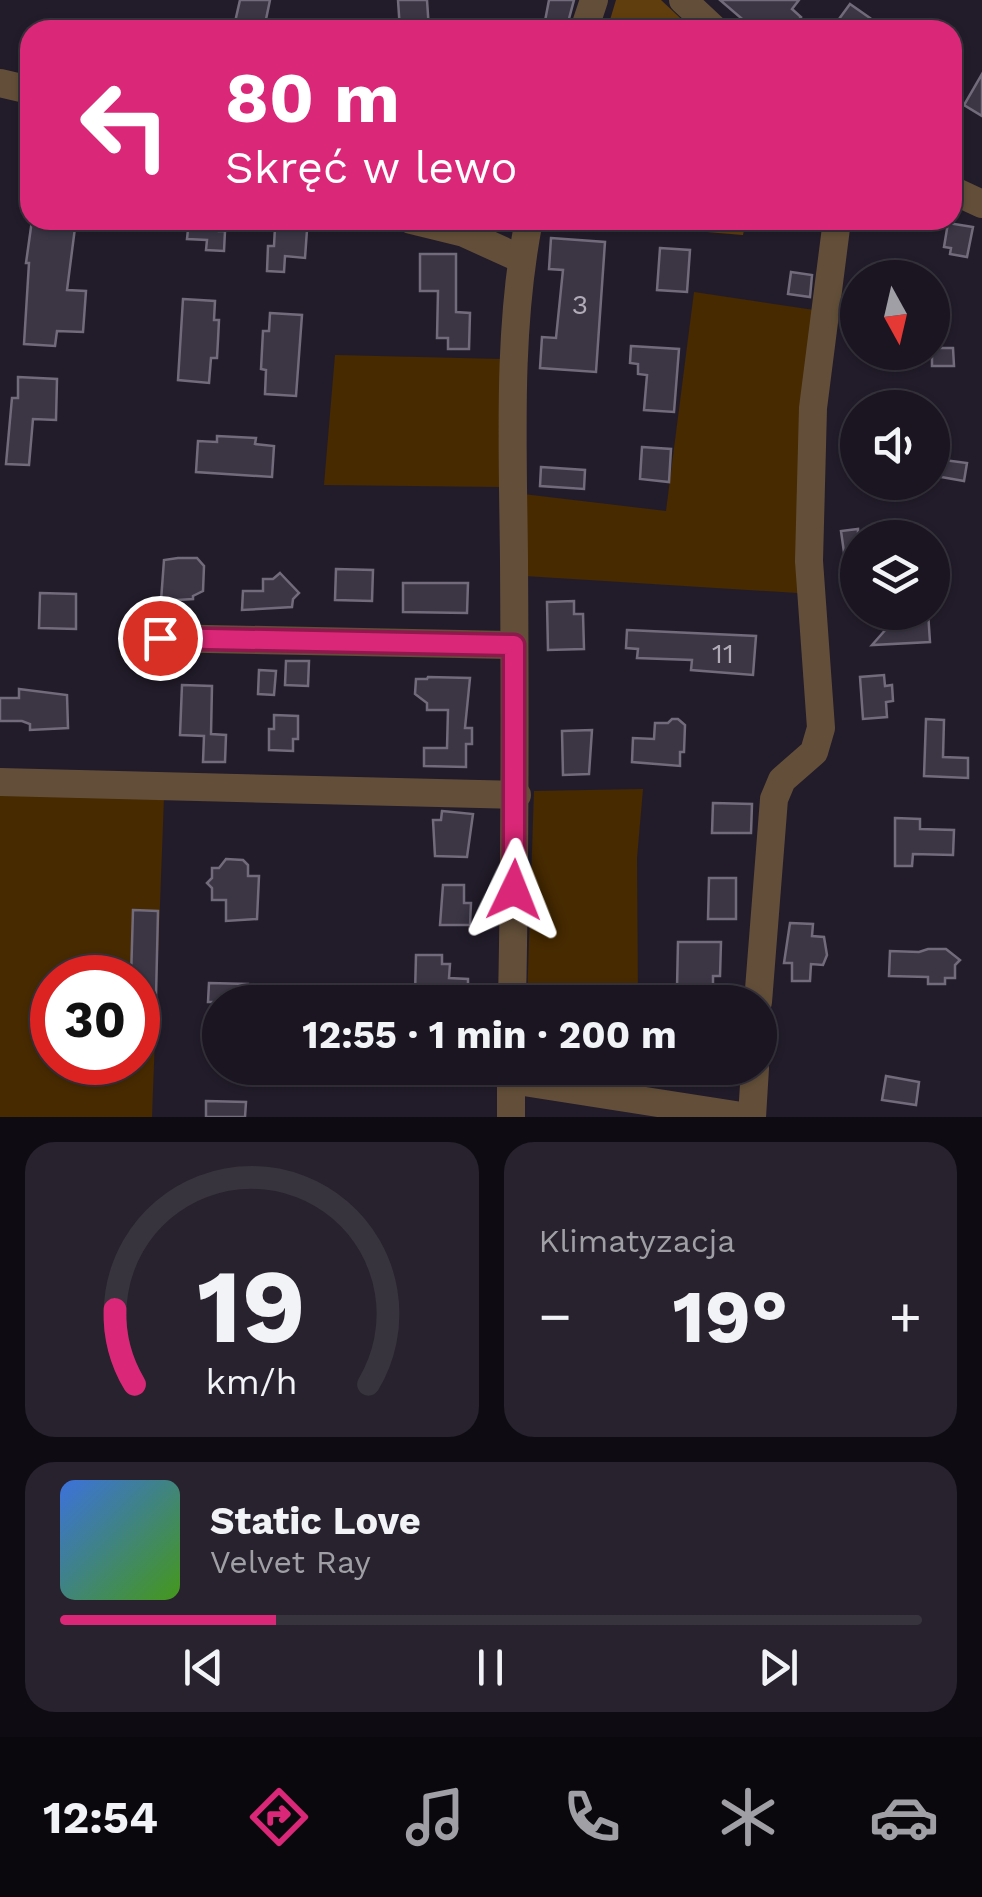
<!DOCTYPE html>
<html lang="pl">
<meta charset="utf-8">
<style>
:root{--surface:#1a1520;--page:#27222d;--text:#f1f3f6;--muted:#9f9fa5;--line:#38343e;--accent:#db2777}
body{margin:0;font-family:"Work Sans",sans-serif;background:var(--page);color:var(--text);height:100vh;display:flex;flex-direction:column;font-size:38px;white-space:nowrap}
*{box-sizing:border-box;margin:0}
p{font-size:32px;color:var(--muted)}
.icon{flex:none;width:55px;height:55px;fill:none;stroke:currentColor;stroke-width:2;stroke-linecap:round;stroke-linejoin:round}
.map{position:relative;height:1117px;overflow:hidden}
.details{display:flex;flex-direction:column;gap:25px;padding:25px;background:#0e0c12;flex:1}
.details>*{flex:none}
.hud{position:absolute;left:20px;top:20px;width:942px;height:210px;border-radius:30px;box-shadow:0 2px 8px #0004,0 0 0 2px var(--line);background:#db2777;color:#fff;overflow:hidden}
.needle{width:65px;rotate:172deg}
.tools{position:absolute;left:840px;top:260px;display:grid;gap:20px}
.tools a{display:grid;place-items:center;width:110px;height:110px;border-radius:50%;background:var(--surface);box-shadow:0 2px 8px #0004,0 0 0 2px var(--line);font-size:50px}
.speed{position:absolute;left:30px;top:955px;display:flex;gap:20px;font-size:50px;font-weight:700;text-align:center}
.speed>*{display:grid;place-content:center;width:130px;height:130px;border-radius:50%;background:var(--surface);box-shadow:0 2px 8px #0004,0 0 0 2px var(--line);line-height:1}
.speed .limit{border:15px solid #d22;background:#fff;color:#111}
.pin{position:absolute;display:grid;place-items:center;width:85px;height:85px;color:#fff;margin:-42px;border:5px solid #fff;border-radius:50%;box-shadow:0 2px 10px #0007}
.me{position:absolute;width:110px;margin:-55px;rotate:2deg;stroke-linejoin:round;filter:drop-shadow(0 0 8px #0008)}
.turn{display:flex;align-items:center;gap:35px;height:210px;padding:0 40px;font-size:45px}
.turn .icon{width:130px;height:130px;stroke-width:2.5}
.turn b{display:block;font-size:70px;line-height:85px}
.big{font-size:75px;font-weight:700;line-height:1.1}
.details .tile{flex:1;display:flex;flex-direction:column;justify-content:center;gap:15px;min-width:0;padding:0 35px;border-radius:30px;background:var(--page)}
.details .dial{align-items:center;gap:0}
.dial svg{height:260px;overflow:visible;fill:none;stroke:var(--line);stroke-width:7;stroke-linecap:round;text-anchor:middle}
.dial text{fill:var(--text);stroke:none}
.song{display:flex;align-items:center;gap:30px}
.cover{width:120px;height:120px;border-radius:15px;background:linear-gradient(135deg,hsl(220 70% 55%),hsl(100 70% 35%))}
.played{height:10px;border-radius:5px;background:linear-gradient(90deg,var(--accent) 25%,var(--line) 25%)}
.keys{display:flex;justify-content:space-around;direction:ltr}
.heat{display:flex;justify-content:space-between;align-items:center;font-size:55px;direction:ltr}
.details .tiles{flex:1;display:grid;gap:25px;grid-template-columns:1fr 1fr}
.tile:last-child{grid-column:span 2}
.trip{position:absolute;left:202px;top:985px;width:575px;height:100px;border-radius:50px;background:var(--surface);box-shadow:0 2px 8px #0004,0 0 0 2px var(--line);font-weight:700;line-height:100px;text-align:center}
.menu{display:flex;height:160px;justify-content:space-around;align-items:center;background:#0a080d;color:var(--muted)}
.menu .icon{width:70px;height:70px}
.menu .current{color:var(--accent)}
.menu b{font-size:45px;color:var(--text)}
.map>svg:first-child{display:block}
.green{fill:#472a00;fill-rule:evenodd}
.forest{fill:#613e0e}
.building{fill:#3b3544;stroke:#726b7c;stroke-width:2.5}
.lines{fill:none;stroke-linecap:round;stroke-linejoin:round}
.minor{stroke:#634f39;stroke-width:28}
.route-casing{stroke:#8e194d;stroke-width:25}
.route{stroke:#db2777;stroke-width:18}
.labels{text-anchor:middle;stroke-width:10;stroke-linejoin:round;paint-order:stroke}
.number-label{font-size:28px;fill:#b1acb8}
</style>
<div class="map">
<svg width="982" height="1117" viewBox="0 0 982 1117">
<rect width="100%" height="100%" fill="#221c2a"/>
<g class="green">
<path d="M694 292 814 310 798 593 525 576 523 494 666 511Z"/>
<path d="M335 355 501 359 500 487 324 485Z"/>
<path d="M643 789 637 858 638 1002H527L534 791Z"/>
<path d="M0 790 164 797 152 1117H0ZM52 978H138V1062H52Z"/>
<path d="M556 1068H638V1087Z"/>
</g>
<g class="forest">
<path d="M616 0H661L693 30H607Z"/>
<path d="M561 220H746L743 235Z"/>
</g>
<g class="building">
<path d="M240 0H270L264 29 235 22Z"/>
<path d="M398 0H427L429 30H400Z"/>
<path d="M549 0H574L567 26 545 21Z"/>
<path d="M720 0H799L792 9 801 17 790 30H755Z"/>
<path d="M850 4 870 18 861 30H831Z"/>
<path d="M982 74V116L964 105Z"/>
<path d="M32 220H76L67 290 86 291 83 332 57 331 55 346 24 344 29 263H26Z"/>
<path d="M189 220H220L219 231H225L224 251 206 250 207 240 187 239Z"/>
<path d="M948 223 973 227 967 257 950 254 951 248 944 247Z"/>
<path d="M275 227 307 230 305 258 285 256 284 272 267 271 268 246H274Z"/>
<path d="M551 238 605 242 596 372 540 368 542 337 556 338 563 270 549 269Z"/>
<path d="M660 248 690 250 687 292 657 290Z"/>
<path d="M420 254H456V312L470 313 469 349H448V338H437L438 291H420Z"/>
<path d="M791 272 812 275 810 297 788 294Z"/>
<path d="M183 299 215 301 214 320H219L218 340 217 358H211L209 383 178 380Z"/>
<path d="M270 313 302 315 296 396 265 394 266 370 261 369 263 331H269Z"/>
<path d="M631 346 679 349 674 412 644 410 647 375 638 374V364L630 363Z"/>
<path d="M932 348H953L954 366H932Z"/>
<path d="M18 377 57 379 56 420 33 419 29 465 6 464 12 398H18Z"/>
<path d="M217 436 256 438 255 444 274 446 272 477 196 472 198 441 217 442Z"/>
<path d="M642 447 671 449 669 482 640 479Z"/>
<path d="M944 460 967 463 964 481 941 477Z"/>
<path d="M541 467 585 470 584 489 540 486Z"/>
<path d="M858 529V580L848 581 841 531Z"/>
<path d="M178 558H197L204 566 203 591 193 596V599L161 601 164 560Z"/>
<path d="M336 569 373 570 372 601 335 600Z"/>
<path d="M280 573 299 593 293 599 292 607 242 610 243 591H263V579H273Z"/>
<path d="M403 583H468L467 613 403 612Z"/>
<path d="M40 593 76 594V629L39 628Z"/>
<path d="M574 601V614H583L584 649 548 650 547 602Z"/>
<path d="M871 612H928L930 642 872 645 887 628Z"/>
<path d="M627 630 756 636 753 675 691 670 692 660 637 658 638 649 626 648Z"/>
<path d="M286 661H309L308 686 285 685Z"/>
<path d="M259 670 276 671 274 695 258 694Z"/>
<path d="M884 675 885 686 892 685 893 701 886 702 887 717 863 719 860 677Z"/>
<path d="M428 677 470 678 465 728H472V744H466V767L424 766V748H447L448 710H427V703L415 694 416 679H427Z"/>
<path d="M182 685 212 686 211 734 226 735 225 762H203L204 736 180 735Z"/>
<path d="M19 689 67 695 68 728 30 730V724L22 721H0V698H19Z"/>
<path d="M274 715 298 716V739H293V751L269 750V729H274Z"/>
<path d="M672 719H678L685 725 684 752H680V766L632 762 633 738 654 739 655 723H668Z"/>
<path d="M926 719 944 720 943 757 968 758V778L924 776Z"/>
<path d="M592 730 589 774 563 775 562 731Z"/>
<path d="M713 803 752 804 751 833H712Z"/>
<path d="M442 811 473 814 467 857 435 856 433 820H441Z"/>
<path d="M895 818 920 819V829L954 830 953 855 913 854 912 866H895Z"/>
<path d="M226 859 243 860 248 865V876H259L257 919 226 921V900H212V888L207 883 212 878V868H219Z"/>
<path d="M709 878H736V919H708Z"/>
<path d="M443 885H464V903H471L470 925H440Z"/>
<path d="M133 910 158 911 156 997H138V978H131Z"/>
<path d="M790 923 813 924 812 936 824 937 827 955 823 965 811 964 810 981H792V963H784Z"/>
<path d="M678 942H721L720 976H713V988H677Z"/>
<path d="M928 949H946L960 960 955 965V978H945V984H928V977L889 976 890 951 919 952Z"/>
<path d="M416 955H442V964H450L449 978 468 979V998L415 994Z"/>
<path d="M209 983 248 984 247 1002H208Z"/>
<path d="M886 1076 919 1082 916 1105 882 1100Z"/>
<path d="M206 1101 246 1102 245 1117H206Z"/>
</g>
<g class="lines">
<g class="minor">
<path d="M683 0 715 30"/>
<path d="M584 30 594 0"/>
<path d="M0 83 30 90"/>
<path d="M952 190 982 204"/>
<path d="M411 220 464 233 521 259"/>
<path d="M159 638 514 645"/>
<path d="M0 782 517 795"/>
<path d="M512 1002C515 855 515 709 514 561 513 449 507 331 529 220"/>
<path d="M758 1002 774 799 782 780 814 752 821 728 809 561 813 408 837 220"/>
<path d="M511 1080 748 1117"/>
<path d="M511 1117V1068"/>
<path d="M752 1117 755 1068"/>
</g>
</g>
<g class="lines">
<g class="route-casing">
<path id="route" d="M160 638 514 645V890"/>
</g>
<use href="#route" class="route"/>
</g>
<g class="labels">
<g class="number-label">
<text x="580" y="314">3</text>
<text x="723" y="663">11</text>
</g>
</g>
</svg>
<div class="tools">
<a><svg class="needle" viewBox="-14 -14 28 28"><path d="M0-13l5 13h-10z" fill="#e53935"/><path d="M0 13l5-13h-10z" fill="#9f9fa5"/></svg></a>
<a><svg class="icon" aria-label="sound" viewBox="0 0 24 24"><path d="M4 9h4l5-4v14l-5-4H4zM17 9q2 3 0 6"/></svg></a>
<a><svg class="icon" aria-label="layers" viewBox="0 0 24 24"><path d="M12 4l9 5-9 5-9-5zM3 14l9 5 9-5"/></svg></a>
</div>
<div class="speed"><div class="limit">30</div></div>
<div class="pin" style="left:160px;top:638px;background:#d93025"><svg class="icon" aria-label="arrive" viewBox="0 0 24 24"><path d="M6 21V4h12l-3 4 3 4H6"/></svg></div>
<svg class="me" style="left:514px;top:890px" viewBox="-20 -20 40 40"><path d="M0-17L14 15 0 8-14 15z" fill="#db2777" stroke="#fff" stroke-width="4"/></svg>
<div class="trip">12:55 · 1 min · 200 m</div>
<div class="hud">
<div class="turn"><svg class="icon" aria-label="left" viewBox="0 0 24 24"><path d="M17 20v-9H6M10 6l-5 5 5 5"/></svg><div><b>80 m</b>Skręć w lewo</div></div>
</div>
</div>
<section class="details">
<div class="tiles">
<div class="tile dial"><svg viewBox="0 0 100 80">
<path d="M14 69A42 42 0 1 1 86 69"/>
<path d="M14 69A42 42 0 0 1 8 46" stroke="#db2777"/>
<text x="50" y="56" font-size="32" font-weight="700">19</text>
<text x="50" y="72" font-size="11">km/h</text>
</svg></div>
<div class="tile"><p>Klimatyzacja</p>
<div class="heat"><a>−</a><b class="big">19°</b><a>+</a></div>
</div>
<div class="tile">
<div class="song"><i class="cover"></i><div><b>Static Love</b><p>Velvet Ray</p></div></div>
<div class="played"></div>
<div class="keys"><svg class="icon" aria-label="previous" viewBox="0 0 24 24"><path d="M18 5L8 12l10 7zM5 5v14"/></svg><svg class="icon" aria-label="pause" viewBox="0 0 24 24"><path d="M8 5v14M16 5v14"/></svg><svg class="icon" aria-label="next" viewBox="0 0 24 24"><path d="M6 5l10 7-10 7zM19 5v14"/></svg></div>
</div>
</div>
</section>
<nav class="menu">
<b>12:54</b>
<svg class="icon current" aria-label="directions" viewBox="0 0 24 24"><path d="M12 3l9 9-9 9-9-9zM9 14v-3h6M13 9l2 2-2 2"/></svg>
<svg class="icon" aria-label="music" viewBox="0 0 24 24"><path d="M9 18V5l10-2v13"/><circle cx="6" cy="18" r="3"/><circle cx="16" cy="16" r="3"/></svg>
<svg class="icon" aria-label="phone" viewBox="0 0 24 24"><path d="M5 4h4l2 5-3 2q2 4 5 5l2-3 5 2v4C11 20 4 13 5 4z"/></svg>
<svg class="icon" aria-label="climate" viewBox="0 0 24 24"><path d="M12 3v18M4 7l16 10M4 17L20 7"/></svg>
<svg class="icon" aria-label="car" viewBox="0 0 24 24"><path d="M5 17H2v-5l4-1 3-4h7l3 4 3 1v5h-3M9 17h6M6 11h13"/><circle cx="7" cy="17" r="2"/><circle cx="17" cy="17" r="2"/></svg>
</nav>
